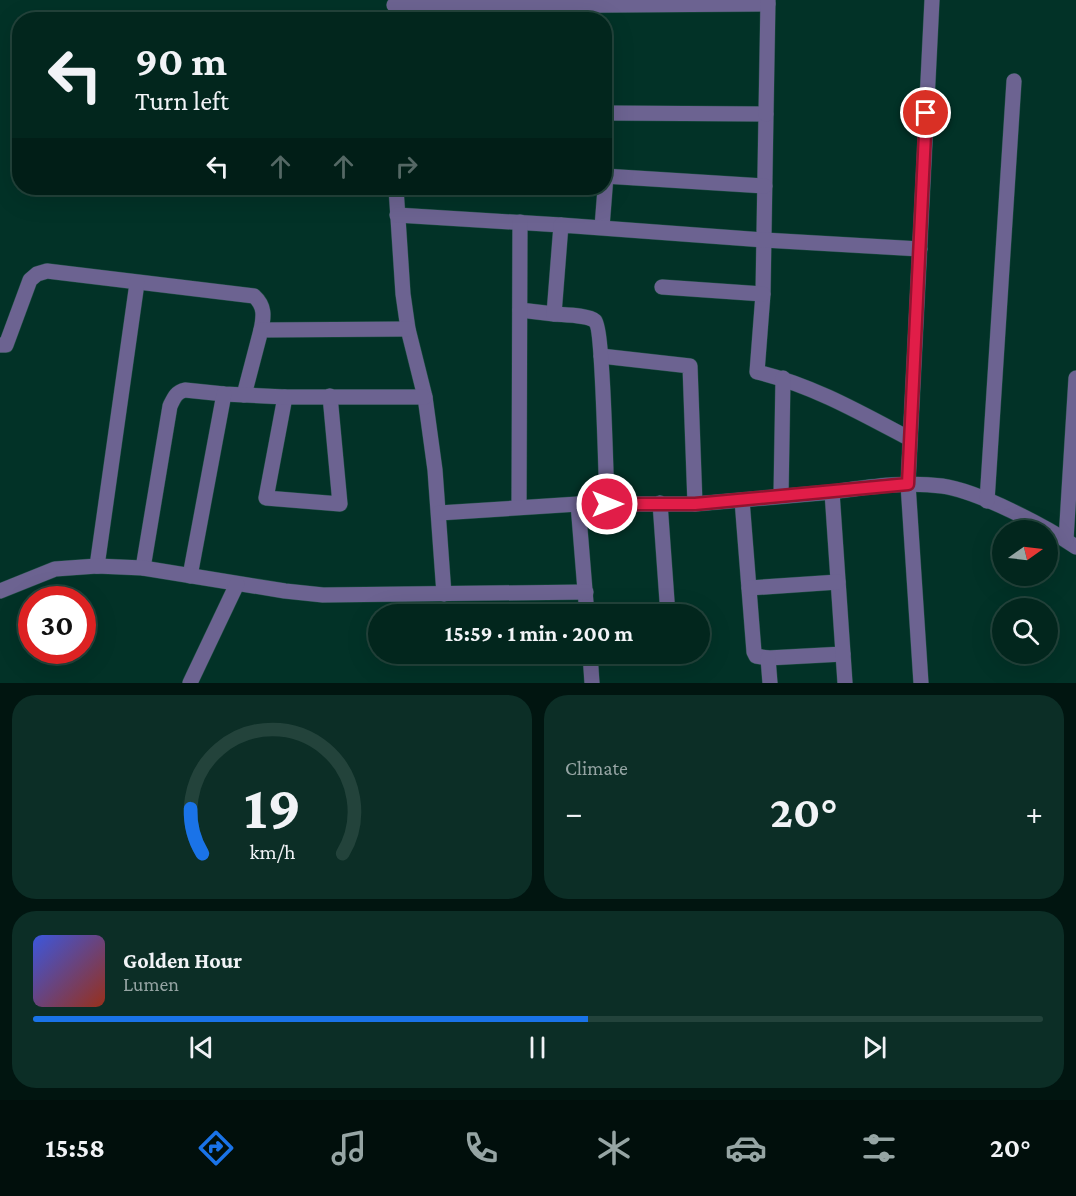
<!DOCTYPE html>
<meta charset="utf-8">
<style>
:root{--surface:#02261d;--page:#0c2e26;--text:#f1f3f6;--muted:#96a5a4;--line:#23433b;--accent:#1a73e8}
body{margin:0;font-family:"Crimson Pro",serif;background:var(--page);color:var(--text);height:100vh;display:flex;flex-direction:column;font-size:22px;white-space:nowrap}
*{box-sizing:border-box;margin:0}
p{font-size:20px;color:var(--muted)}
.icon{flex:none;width:33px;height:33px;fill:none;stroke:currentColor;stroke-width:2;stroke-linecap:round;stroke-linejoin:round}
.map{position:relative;height:683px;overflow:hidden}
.side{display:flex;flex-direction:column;gap:12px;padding:12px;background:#011510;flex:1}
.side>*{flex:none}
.top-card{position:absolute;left:12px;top:12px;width:600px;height:183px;border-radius:24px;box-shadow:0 6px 24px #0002,0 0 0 2px var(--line);background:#02261d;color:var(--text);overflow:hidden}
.needle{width:39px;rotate:76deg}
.fabs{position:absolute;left:992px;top:520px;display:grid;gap:12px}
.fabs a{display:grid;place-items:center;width:66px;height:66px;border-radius:50%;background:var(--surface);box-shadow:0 6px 24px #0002,0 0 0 2px var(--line);font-size:30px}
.speed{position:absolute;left:18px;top:586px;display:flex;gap:12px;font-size:30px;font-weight:700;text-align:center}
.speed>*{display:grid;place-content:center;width:78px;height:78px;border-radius:50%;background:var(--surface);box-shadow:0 6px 24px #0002,0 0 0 2px var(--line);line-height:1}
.speed .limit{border:9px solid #d22;background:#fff;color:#111}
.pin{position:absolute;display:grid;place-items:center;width:51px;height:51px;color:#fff;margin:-26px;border:3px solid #fff;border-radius:50%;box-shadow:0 2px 6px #0007}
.me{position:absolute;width:66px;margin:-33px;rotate:90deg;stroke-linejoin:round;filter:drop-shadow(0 0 4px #0008)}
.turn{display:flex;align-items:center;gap:21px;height:126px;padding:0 24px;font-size:27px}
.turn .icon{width:78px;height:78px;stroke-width:2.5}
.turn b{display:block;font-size:42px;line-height:51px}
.lanes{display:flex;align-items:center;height:57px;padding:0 24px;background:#0003;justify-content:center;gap:30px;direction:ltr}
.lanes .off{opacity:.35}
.big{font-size:45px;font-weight:700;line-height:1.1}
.side .card{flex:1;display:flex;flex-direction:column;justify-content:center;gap:9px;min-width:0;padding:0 21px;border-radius:24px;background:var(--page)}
.side .dial{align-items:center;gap:0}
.dial svg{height:156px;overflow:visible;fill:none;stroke:var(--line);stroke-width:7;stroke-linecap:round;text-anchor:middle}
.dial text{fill:var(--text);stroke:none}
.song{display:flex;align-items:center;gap:18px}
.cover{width:72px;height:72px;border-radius:9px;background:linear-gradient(135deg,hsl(230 70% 55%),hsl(10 70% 35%))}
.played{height:6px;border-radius:3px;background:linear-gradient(90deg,var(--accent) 55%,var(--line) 55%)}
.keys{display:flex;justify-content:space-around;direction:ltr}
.heat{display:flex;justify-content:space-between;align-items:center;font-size:33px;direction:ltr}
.side .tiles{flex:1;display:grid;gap:12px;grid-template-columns:1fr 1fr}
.card:last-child{grid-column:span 2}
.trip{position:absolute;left:368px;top:604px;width:342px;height:60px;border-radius:30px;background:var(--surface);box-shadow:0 6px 24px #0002,0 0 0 2px var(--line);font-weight:700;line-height:60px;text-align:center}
.tabs{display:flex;height:96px;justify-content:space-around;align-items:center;background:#010f0c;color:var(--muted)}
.tabs .icon{width:42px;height:42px}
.tabs .selected{color:var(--accent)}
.tabs b{font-size:27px;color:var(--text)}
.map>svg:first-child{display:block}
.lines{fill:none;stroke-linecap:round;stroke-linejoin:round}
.minor-casing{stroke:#1f4e43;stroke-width:16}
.minor{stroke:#6c6391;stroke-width:15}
.route-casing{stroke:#92132f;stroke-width:15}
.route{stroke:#e11d48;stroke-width:10}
</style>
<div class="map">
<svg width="1076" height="683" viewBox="0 0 1076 683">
<rect width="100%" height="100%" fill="#023227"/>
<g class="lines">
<g class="minor-casing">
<g id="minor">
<path d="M394 5 461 6 768 4"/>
<path d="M604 113 766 114 763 294 757 372C812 385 861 413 910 439"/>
<path d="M766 114 768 0"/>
<path d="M604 176 765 186"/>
<path d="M396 188 403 294 408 329 425 397 435 470 444 594"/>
<path d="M397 215 561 225"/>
<path d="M602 227 606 176"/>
<path d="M662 287 763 294"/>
<path d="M520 310 554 314"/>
<path d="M0 345H6L30 280 37 274 47 271 254 296C265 306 264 316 261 330"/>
<path d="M601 356 690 366 695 504"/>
<path d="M244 395 261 330 408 329"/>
<path d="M285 397 266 498 340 504 330 396"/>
<path d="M832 492C868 487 905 481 942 486 978 491 1045 526 1076 547"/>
<path d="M781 496 783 378"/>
<path d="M742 500 754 652 756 656 768 658 843 654"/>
<path d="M987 501 1014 81"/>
<path d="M660 503 668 615"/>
<path d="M578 504 587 615"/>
<path d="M607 504C606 481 603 329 595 321 588 315 564 315 554 314L561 225 764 240 920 249"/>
<path d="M519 507 520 222"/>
<path d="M439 513 578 504H695L832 492 845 683"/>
<path d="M1066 540 1076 378"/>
<path d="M97 566 137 283"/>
<path d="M143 568 170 406C174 398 176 392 185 390L224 394 285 397H425"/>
<path d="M190 576 224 394"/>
<path d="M749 588 838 582"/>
<path d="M0 591 55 569 97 566 143 568 285 591 323 595 586 592"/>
<path d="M590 654 592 683"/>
<path d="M768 658 770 683"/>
<path d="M190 683 237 584"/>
<path d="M921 683 908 484 932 0"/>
</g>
</g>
<use href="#minor" class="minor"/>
</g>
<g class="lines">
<g class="route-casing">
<path id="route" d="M607 504H695L908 484 926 113"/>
</g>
<use href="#route" class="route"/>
</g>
</svg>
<div class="fabs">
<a><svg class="needle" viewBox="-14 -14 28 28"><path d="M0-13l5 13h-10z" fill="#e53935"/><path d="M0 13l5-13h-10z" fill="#96a5a4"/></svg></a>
<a><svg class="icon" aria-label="search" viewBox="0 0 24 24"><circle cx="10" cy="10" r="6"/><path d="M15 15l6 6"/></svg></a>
</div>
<div class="speed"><div class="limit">30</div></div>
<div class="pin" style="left:926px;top:113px;background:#d93025"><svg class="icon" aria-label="arrive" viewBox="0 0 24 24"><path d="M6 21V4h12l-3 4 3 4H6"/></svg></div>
<svg class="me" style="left:607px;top:504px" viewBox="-20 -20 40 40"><circle r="17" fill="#e11d48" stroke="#fff" stroke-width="3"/><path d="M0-11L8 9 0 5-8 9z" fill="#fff"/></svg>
<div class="trip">15:59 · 1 min · 200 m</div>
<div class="top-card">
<div class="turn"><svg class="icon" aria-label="left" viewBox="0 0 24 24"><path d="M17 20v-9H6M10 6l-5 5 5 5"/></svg><div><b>90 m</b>Turn left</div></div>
<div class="lanes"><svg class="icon" aria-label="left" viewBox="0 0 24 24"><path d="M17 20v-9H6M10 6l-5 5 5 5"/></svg><svg class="icon off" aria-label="ahead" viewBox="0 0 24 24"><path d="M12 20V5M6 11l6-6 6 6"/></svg><svg class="icon off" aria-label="ahead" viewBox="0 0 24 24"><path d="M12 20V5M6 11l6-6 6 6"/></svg><svg class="icon off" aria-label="right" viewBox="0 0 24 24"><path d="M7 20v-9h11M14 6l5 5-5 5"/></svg></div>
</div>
</div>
<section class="side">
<div class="tiles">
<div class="card dial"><svg viewBox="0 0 100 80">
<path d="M14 69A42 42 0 1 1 86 69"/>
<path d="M14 69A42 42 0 0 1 8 46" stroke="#1a73e8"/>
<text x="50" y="56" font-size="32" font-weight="700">19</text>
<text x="50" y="72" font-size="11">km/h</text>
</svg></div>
<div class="card"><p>Climate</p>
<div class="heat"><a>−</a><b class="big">20°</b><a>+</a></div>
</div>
<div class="card">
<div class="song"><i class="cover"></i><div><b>Golden Hour</b><p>Lumen</p></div></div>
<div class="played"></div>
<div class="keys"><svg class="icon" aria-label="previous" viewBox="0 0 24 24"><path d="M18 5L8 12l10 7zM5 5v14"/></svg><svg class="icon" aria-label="pause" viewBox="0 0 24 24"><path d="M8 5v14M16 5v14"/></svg><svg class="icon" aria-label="next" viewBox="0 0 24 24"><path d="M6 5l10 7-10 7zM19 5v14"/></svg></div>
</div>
</div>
</section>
<nav class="tabs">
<b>15:58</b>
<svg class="icon selected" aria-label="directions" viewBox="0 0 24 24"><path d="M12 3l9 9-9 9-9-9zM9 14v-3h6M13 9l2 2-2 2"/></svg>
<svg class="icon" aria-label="music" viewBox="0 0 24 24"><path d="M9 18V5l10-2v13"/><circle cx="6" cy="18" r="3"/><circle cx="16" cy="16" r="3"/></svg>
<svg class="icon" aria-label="phone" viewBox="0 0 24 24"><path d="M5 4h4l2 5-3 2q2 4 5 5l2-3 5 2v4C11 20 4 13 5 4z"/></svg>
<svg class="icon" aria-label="climate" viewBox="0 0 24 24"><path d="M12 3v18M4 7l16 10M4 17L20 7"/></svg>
<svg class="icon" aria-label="car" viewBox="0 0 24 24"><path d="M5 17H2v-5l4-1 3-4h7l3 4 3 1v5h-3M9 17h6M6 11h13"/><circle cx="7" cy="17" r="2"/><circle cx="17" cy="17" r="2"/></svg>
<svg class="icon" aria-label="filters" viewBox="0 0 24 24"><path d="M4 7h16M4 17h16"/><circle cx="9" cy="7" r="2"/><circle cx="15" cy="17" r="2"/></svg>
<b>20°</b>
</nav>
